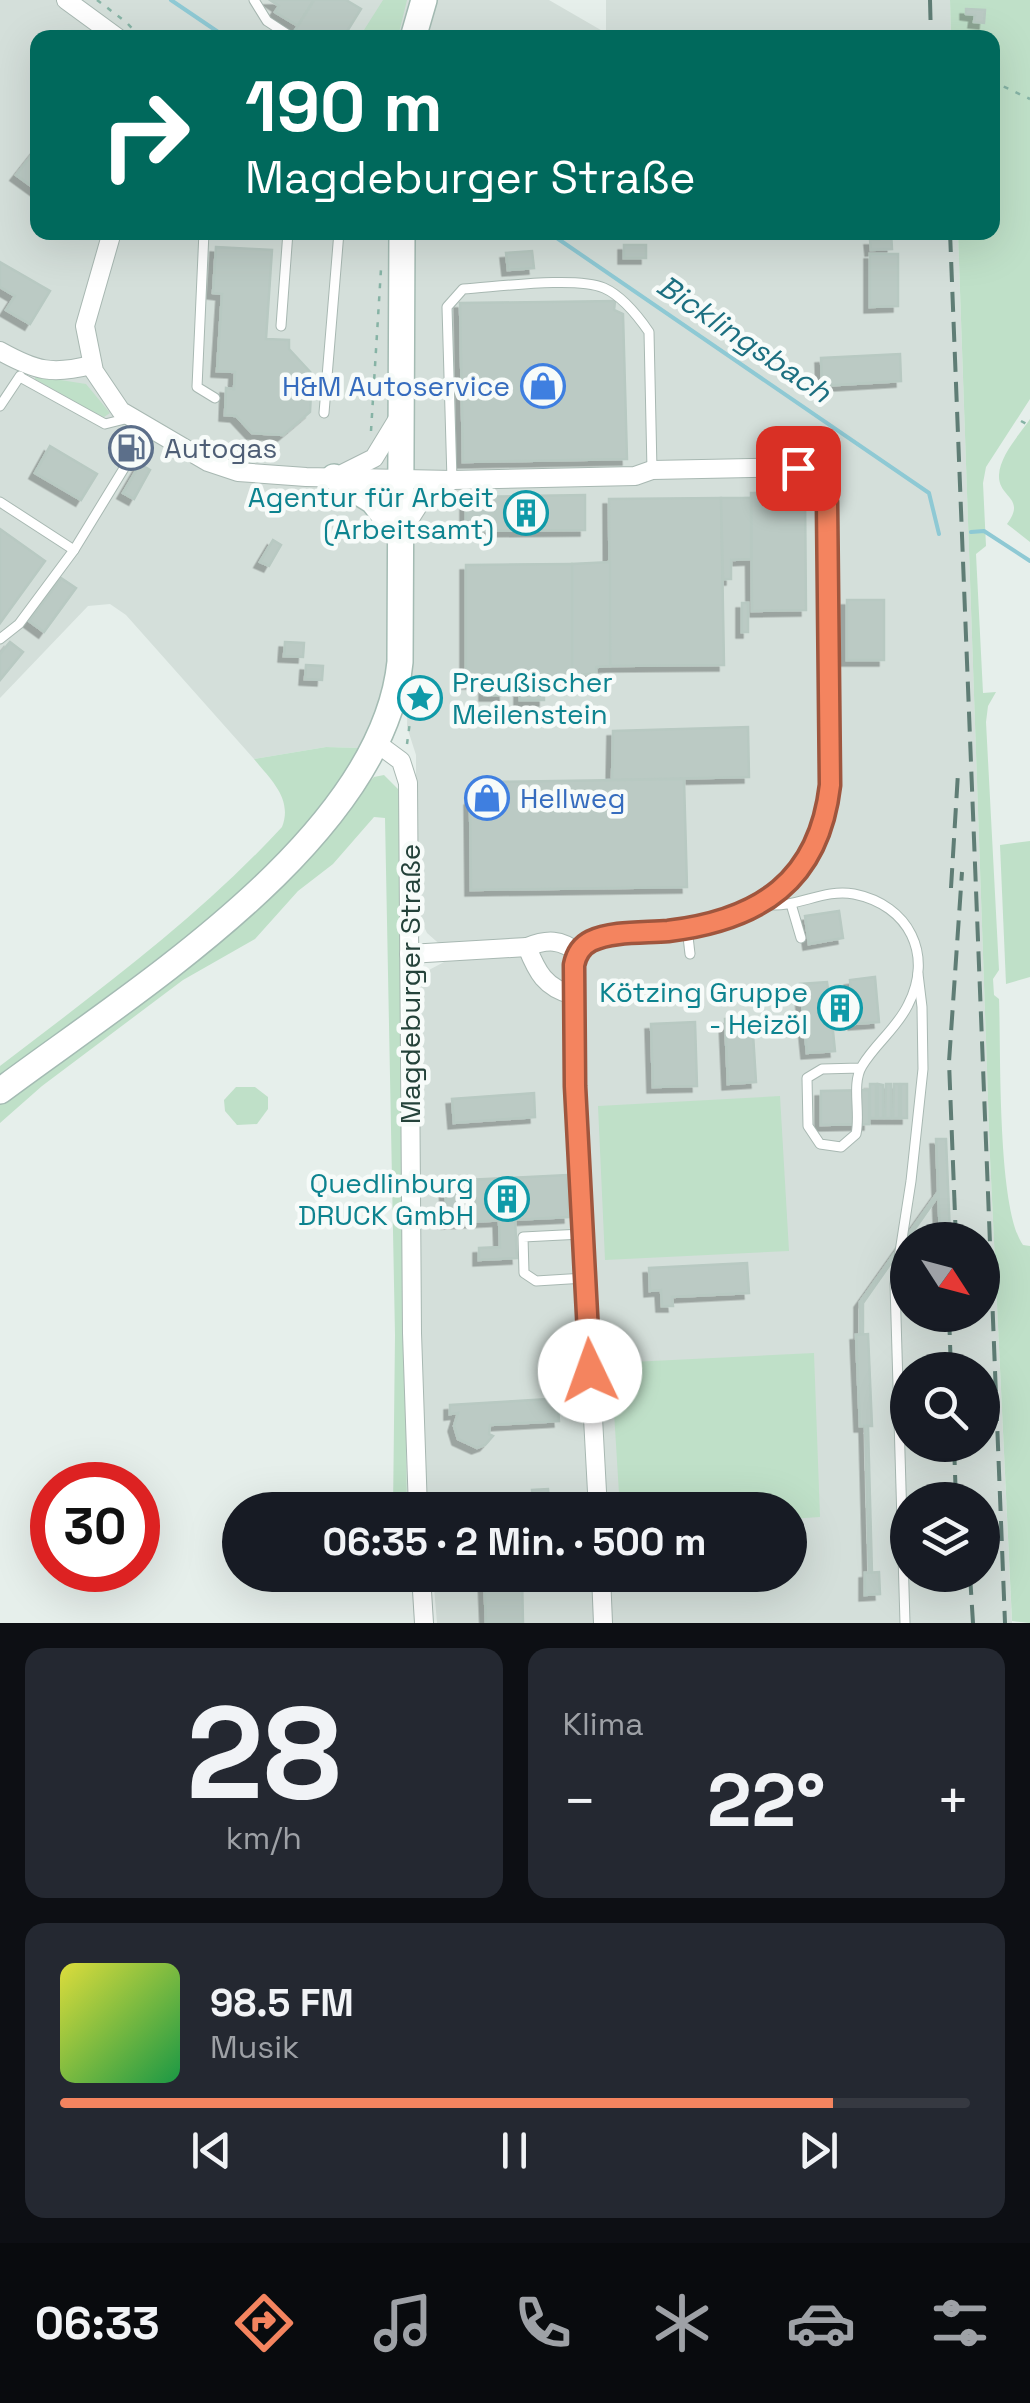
<!DOCTYPE html>
<html lang="de">
<meta charset="utf-8">
<style>
:root{--surface:#171b24;--page:#242831;--text:#f1f3f6;--muted:#9ea1a6;--line:#363941;--accent:#f4845f}
body{margin:0;font-family:"Space Grotesk",sans-serif;background:var(--page);color:var(--text);height:100vh;display:flex;flex-direction:column;font-size:38px;white-space:nowrap}
*{box-sizing:border-box;margin:0}
p{font-size:32px;color:var(--muted)}
.icon{flex:none;width:55px;height:55px;fill:none;stroke:currentColor;stroke-width:2;stroke-linecap:round;stroke-linejoin:round}
.map{position:relative;height:1623px;overflow:hidden}
.side{display:flex;flex-direction:column;gap:25px;padding:25px;background:#0d0f14;flex:1}
.side>*{flex:none}
.top-card{position:absolute;left:30px;top:30px;width:970px;height:210px;border-radius:20px;box-shadow:0 10px 40px #0002;background:#00695c;color:#fff;overflow:hidden}
.needle{width:65px;rotate:126deg}
.tools{position:absolute;left:890px;top:1222px;display:grid;gap:20px}
.tools a{display:grid;place-items:center;width:110px;height:110px;border-radius:50%;background:var(--surface);box-shadow:0 10px 40px #0002;font-size:50px}
.speed{position:absolute;left:30px;top:1462px;display:flex;gap:20px;font-size:50px;font-weight:700;text-align:center}
.speed>*{display:grid;place-content:center;width:130px;height:130px;border-radius:50%;background:var(--surface);box-shadow:0 10px 40px #0002;line-height:1}
.speed .limit{border:15px solid #d22;background:#fff;color:#111}
.pin{position:absolute;display:grid;place-items:center;width:85px;height:85px;color:#fff;margin:-42px;border-radius:20px;box-shadow:0 5px 15px #0006}
.me{position:absolute;width:110px;margin:-55px;rotate:357deg;stroke-linejoin:round;filter:drop-shadow(0 0 8px #0008)}
.turn{display:flex;align-items:center;gap:35px;height:210px;padding:0 50px;font-size:45px}
.turn .icon{width:130px;height:130px;stroke-width:2.5}
.turn b{display:block;font-size:70px;line-height:85px}
.big{font-size:75px;font-weight:600;line-height:1.1}
.side .tile{flex:1;display:flex;flex-direction:column;justify-content:center;gap:15px;min-width:0;padding:0 35px;border-radius:20px;background:var(--page)}
.side .dial{align-items:center;gap:0}
.dial b{font-size:130px;line-height:1}
.song{display:flex;align-items:center;gap:30px}
.cover{width:120px;height:120px;border-radius:15px;background:linear-gradient(135deg,hsl(60 70% 55%),hsl(140 70% 35%))}
.played{height:10px;border-radius:5px;background:linear-gradient(90deg,var(--accent) 85%,var(--line) 85%)}
.keys{display:flex;justify-content:space-around;direction:ltr}
.heat{display:flex;justify-content:space-between;align-items:center;font-size:55px;direction:ltr}
.side .tiles{flex:1;display:grid;gap:25px;grid-template-columns:1fr 1fr}
.tile:last-child{grid-column:span 2}
.trip{position:absolute;left:222px;top:1492px;width:585px;height:100px;border-radius:50px;background:var(--surface);box-shadow:0 10px 40px #0002;font-weight:600;line-height:100px;text-align:center}
.tab-bar{display:flex;height:160px;justify-content:space-around;align-items:center;background:#090b0e;color:var(--muted)}
.tab-bar .icon{width:70px;height:70px}
.tab-bar .on{color:var(--accent)}
.tab-bar b{font-size:45px;color:var(--text)}
.map>svg:first-child{display:block}
.built{fill:#d4dfda;fill-rule:evenodd}
.green{fill:#bfe0c8}
.lines{fill:none;stroke-linecap:round;stroke-linejoin:round}
.stream{stroke:#8ec9d4;stroke-width:4}
.building{fill:#bbcac4;stroke:#b8c9c2;stroke-width:2.5;filter:url(#shadow)}
.service-casing{stroke:#a8b8b2;stroke-width:11}
.minor-casing{stroke:#a8b8b2;stroke-width:20}
.secondary-casing{stroke:#a4bbb3;stroke-width:28}
.path{stroke:#86b3a5;stroke-width:2.5;stroke-dasharray:5 8;stroke-linecap:butt}
.service{stroke:#fff;stroke-width:9}
.minor{stroke:#fff;stroke-width:18}
.secondary{stroke:#fff;stroke-width:25}
.rail{stroke:#5f7d75;stroke-width:4;stroke-dasharray:20 10;stroke-linecap:butt}
.route-casing{stroke:#9f563e;stroke-width:25}
.route{stroke:#f4845f;stroke-width:18}
.labels{text-anchor:middle;stroke-width:9;stroke-linejoin:round;paint-order:stroke}
.shop-label{font-size:28px;fill:#366cbe;stroke:#f7fbf9;text-anchor:end}
.service-label{font-size:28px;fill:#4e5e75;stroke:#f7fbf9;text-anchor:start}
.culture-label{font-size:28px;fill:#0d838f;stroke:#f7fbf9;text-anchor:end}
.street-label{font-size:28px;fill:#24423a;stroke:#f7fbf9}
.water-label{font-size:30px;font-style:italic;fill:#1c6f80;stroke:#f7fbf9}
</style>
<div class="map">
<svg width="1030" height="1623" viewBox="0 0 1030 1623">
<defs>
<filter id="shadow"><feDropShadow dx="-5.5" dy="5.5" stdDeviation="0" flood-color="#0004"/></filter>
</defs>
<rect width="100%" height="100%" fill="#e6efeb"/>
<path class="built" d="M0 0H549L606 33V0H950L951 38H38V232L958 233 990 1157 1012 1623H437L433 1575H790V1510H428L419 1335 415 986 423 985 427 971 444 962V948L427 933 416 910V755L407 727 408 691 384 687 380 704 361 748 326 747 254 759 126 615 110 604 88 606 0 698ZM908 1240H982V1315H908ZM908 1370H982V1445H908ZM908 1500H982V1575H908Z"/>
<g class="green">
<path d="M383 0H407L398 37H369L371 33 364 30Z"/>
<path d="M950 0H1030V399L986 467 983 483 986 546 976 554 983 693 996 692 988 706 986 722 999 970 993 979 994 995 999 999C1001 1050 997 1209 1023 1245L1030 1246V1623L1012 1621 990 1157 958 233 992 232V38L951 37Z"/>
<path d="M35 376 86 384 110 413 104 417 95 413 35 379Z"/>
<path d="M1030 419V542L1007 524C1027 497 998 498 999 475 1000 455 1020 434 1030 419Z"/>
<path d="M326 747 361 748 318 814 227 906 0 1077V1066C98 991 198 918 282 827 293 799 271 780 254 759Z"/>
<path d="M384 775 398 789 399 804 407 1510H393L395 1335 385 818 374 817 333 864 298 891 255 939 183 980 42 1086 0 1123V1102L350 806 366 785 374 777Z"/>
<path d="M1030 841V977L1006 984 1000 845Z"/>
<path d="M236 1087H255L268 1097V1109L257 1124 237 1125 225 1111 224 1100Z"/>
<path d="M780 1096 789 1251 605 1260 598 1106Z"/>
<path d="M814 1353 820 1517 790 1519V1510H620L611 1363Z"/>
</g>
<g class="lines">
<g class="stream">
<path d="M171 0 227 38"/>
<path d="M548 232 929 493 939 534"/>
<path d="M971 532 984 531 1030 561"/>
</g>
</g>
<g class="building">
<path d="M270 0H314L298 26 275 12 279 6Z"/>
<path d="M314 0H346L361 9 343 38H304L294 32Z"/>
<path d="M966 9 985 10 984 23 974 22 975 15 966 14Z"/>
<path d="M38 147V191L16 175Z"/>
<path d="M878 232H891L892 249 871 250 870 240H879Z"/>
<rect x="624" y="245" width="22" height="13"/>
<path d="M216 247 272 250 266 339 289 340V349L312 374 310 412 283 435 252 433 236 416 225 415 226 388 234 389 235 372 217 371 222 294 213 293Z"/>
<path d="M532 251 534 268 508 270 506 253Z"/>
<path d="M870 254H898V306L870 307Z"/>
<path d="M0 262 50 291 30 324 6 310 15 296 0 287Z"/>
<path d="M615 301 614 310 623 314 627 459 463 462 460 303Z"/>
<path d="M900 354 901 381 822 386 821 358Z"/>
<path d="M50 446 97 474 81 500 35 473Z"/>
<path d="M140 464 150 470 134 499 123 493Z"/>
<path d="M805 492 806 610 752 611 751 493Z"/>
<path d="M585 495V530L466 531V497Z"/>
<path d="M721 498 724 665 610 666 609 499Z"/>
<path d="M721 498H751V559L731 560V579H723Z"/>
<path d="M0 529 45 561 0 623Z"/>
<path d="M273 540 281 545 269 566 260 562Z"/>
<path d="M610 562V666L596 667V673L579 675V682H572V564Z"/>
<path d="M572 564V682H544V700H520V683H504V695H485V683H466V565Z"/>
<path d="M61 578 76 588 44 632 29 621Z"/>
<rect x="847" y="600" width="37" height="60"/>
<rect x="742" y="603" width="6" height="29"/>
<path d="M10 642 23 652 0 680V654Z"/>
<path d="M285 642 304 643 303 657 284 656Z"/>
<path d="M306 665 323 666 322 680 305 679Z"/>
<path d="M748 727 749 777 612 780 613 731Z"/>
<path d="M684 779 687 887 471 890 470 800 488 782Z"/>
<path d="M839 911 843 938 809 944 805 916Z"/>
<path d="M875 977 879 1022 854 1024 853 1019 832 1021 835 1051 807 1053 800 984 827 982 829 996 851 994 850 980Z"/>
<path d="M752 1018 756 1082 728 1084 725 1019Z"/>
<path d="M695 1022 697 1086 653 1087 651 1024Z"/>
<rect x="870" y="1084" width="6" height="34"/>
<path d="M878 1084 883 1085V1118H878Z"/>
<path d="M886 1084H891V1118H885Z"/>
<path d="M894 1084H899V1118H893Z"/>
<rect x="901" y="1084" width="6" height="34"/>
<path d="M869 1090V1124L821 1125V1091Z"/>
<path d="M534 1093 535 1117 454 1123 452 1099Z"/>
<path d="M936 1139H946L950 1234 940 1235Z"/>
<path d="M567 1175 569 1217 447 1223 445 1181Z"/>
<path d="M938 1192V1196L863 1303V1334L860 1335V1302Z"/>
<path d="M515 1219 517 1258 479 1260V1248L500 1247 499 1220Z"/>
<path d="M747 1263 749 1293 672 1297 673 1306H662L661 1290 650 1291 649 1268Z"/>
<path d="M868 1334 872 1426H860L856 1335Z"/>
<path d="M564 1398 565 1407 558 1408 559 1421 490 1425 489 1434 493 1436 485 1445 477 1448 458 1439 454 1426 458 1413 450 1414V1405Z"/>
<path d="M865 1426H868L872 1573H869Z"/>
<path d="M548 1489 550 1510H534L532 1490Z"/>
<path d="M879 1572 880 1594 865 1595V1573Z"/>
<path d="M484 1575H522L523 1623H486Z"/>
</g>
<g class="lines">
<g class="service-casing">
<g id="service">
<path d="M254 0 267 21 293 38"/>
<path d="M204 232 197 387 215 398"/>
<path d="M281 326 288 232"/>
<path d="M20 377 105 424 129 418"/>
<path d="M0 406 20 376"/>
<path d="M324 413 339 232"/>
<path d="M452 480 447 307 463 289C497 287 576 276 604 288 622 296 638 316 649 332L652 470"/>
<path d="M0 502 74 550 19 624 0 639"/>
<path d="M74 550 148 429"/>
<path d="M764 904C795 910 822 888 854 894 909 905 934 955 908 1005 897 1028 875 1044 862 1066 851 1084 861 1113 856 1134L841 1147 820 1144 808 1126 807 1078 822 1069 860 1068"/>
<path d="M791 904 801 938"/>
<path d="M687 928 690 954"/>
<path d="M582 1234 523 1237 524 1273 536 1281 585 1278"/>
<path d="M905 1623 895 1284 911 1181 923 1069 922 1007 918 974"/>
</g>
</g>
<g class="minor-casing">
<g id="minor">
<path d="M66 0 118 38"/>
<path d="M112 232 85 326 94 371 121 411 208 462 238 472 306 477 452 480 635 476 652 470 794 467 814 476 825 490 829 785C820 881 759 921 668 931 645 933 612 931 591 941 581 946 577 955 574 965L575 1086 598 1510"/>
<path d="M0 351C36 371 52 375 91 365"/>
<path d="M342 474 374 458 399 417"/>
<path d="M402 531 423 498 452 480"/>
<path d="M378 744 401 761 408 783 412 1333 418 1510"/>
<path d="M409 954 527 947"/>
<path d="M573 995C545 988 537 972 527 947 547 939 561 939 578 953"/>
<path d="M421 1575 424 1623"/>
<path d="M601 1575 603 1623"/>
</g>
</g>
<g class="secondary-casing">
<g id="secondary">
<path d="M413 38 424 0"/>
<path d="M334 477 373 501 400 536"/>
<path d="M0 1091C132 992 382 839 400 662L402 232"/>
</g>
</g>
<g class="path">
<path d="M97 0 122 19"/>
<path d="M128 24 141 38"/>
<path d="M992 81 1030 99"/>
<path d="M1021 421 1030 426"/>
<path d="M371 431 381 269"/>
<path d="M407 744 414 692"/>
</g>
<use href="#service" class="service"/>
<use href="#minor" class="minor"/>
<use href="#secondary" class="secondary"/>
<g class="rail">
<path d="M930 0 931 38"/>
<path d="M950 232 1005 1623"/>
<path d="M951 888 958 773"/>
<path d="M956 1240 949 1062 962 872"/>
<path d="M949 1315 951 1370"/>
<path d="M954 1445 956 1500"/>
<path d="M970 1575 973 1623"/>
</g>
</g>
<g class="lines">
<g class="route-casing">
<path id="route" d="M590 1371 575 1086 574 965C576 955 581 946 591 941 612 931 645 933 668 931 760 920 819 881 830 785L827 502 818 479 798 468"/>
</g>
<use href="#route" class="route"/>
</g>
<defs>
<g id="shop-ring" transform="scale(2.25)"><circle r="9.5" fill="#f7fbf9" stroke="#3f7fe0" stroke-width="1.5"/><path d="M-5-2.5h2.3a2.7 3.5 0 0 1 5.4 0H5L5.5 6h-11ZM-1.5-2.5h3a1.5 2.3 0 0 0-3 0Z" fill="#3f7fe0"/></g>
<g id="fuel-ring" transform="scale(2.25)"><circle r="9.5" fill="#f7fbf9" stroke="#5c6f8a" stroke-width="1.5"/><path d="M-5.5-6h7V0h2V4h1.3V-2.5L3-4.5l.8-.8L6-3V5H2.5V1h-1V6h-7ZM-4.2-4.7v3.2H.2V-4.7Z" fill="#5c6f8a"/></g>
<g id="building-ring" transform="scale(2.25)"><circle r="9.5" fill="#f7fbf9" stroke="#0f9aa8" stroke-width="1.5"/><path d="M-4-6H4V6H1V3H-1V6H-4ZM-2.5-4.3h1.7v1.8h-1.7ZM.8-4.3h1.7v1.8H.8ZM-2.5-1h1.7V.8h-1.7ZM.8-1h1.7V.8H.8Z" fill="#0f9aa8"/></g>
<g id="sight-ring" transform="scale(2.25)"><circle r="9.5" fill="#f7fbf9" stroke="#0f9aa8" stroke-width="1.5"/><path d="M0-6L1.8-2.2L6-1.7L2.9 1.2L3.7 5.4L0 3.3L-3.7 5.4L-2.9 1.2L-6-1.7L-1.8-2.2Z" fill="#0f9aa8"/></g>
</defs>
<g fill-rule="evenodd">
<use href="#shop-ring" x="543" y="386"/>
<use href="#fuel-ring" x="131" y="448"/>
<use href="#building-ring" x="526" y="513"/>
<use href="#sight-ring" x="420" y="698"/>
<use href="#shop-ring" x="487" y="798"/>
<use href="#building-ring" x="840" y="1008"/>
<use href="#building-ring" x="507" y="1199"/>
</g>
<g class="labels">
<g class="shop-label">
<text x="510" y="396">H&amp;M Autoservice</text>
<text x="520" y="808" text-anchor="start">Hellweg</text>
</g>
<g class="service-label">
<text x="164" y="458">Autogas</text>
</g>
<g class="culture-label">
<text x="494" y="507">Agentur für Arbeit<tspan x="494" dy="32">(Arbeitsamt)</tspan></text>
<text x="452" y="692" text-anchor="start">Preußischer<tspan x="452" dy="32">Meilenstein</tspan></text>
<text x="808" y="1002">Kötzing Gruppe<tspan x="808" dy="32">- Heizöl</tspan></text>
<text x="474" y="1193">Quedlinburg<tspan x="474" dy="32">DRUCK GmbH</tspan></text>
</g>
<g class="street-label">
<text transform="translate(410 984) rotate(-90)" y="10">Magdeburger Straße</text>
</g>
<g class="water-label">
<text transform="translate(744 339) rotate(34)" y="10">Bicklingsbach</text>
</g>
</g>
</svg>
<div class="tools">
<a><svg class="needle" viewBox="-14 -14 28 28"><path d="M0-13l5 13h-10z" fill="#e53935"/><path d="M0 13l5-13h-10z" fill="#9ea1a6"/></svg></a>
<a><svg class="icon" aria-label="search" viewBox="0 0 24 24"><circle cx="10" cy="10" r="6"/><path d="M15 15l6 6"/></svg></a>
<a><svg class="icon" aria-label="layers" viewBox="0 0 24 24"><path d="M12 4l9 5-9 5-9-5zM3 14l9 5 9-5"/></svg></a>
</div>
<div class="speed"><div class="limit">30</div></div>
<div class="pin" style="left:798px;top:468px;background:#d93025"><svg class="icon" aria-label="arrive" viewBox="0 0 24 24"><path d="M6 21V4h12l-3 4 3 4H6"/></svg></div>
<svg class="me" style="left:590px;top:1371px" viewBox="-20 -20 40 40"><circle r="19" fill="#fff"/><path d="M0-13L10 11 0 6-10 11z" fill="#f4845f"/></svg>
<div class="trip">06:35 · 2 Min. · 500 m</div>
<div class="top-card">
<div class="turn"><svg class="icon" aria-label="right" viewBox="0 0 24 24"><path d="M7 20v-9h11M14 6l5 5-5 5"/></svg><div><b>190 m</b>Magdeburger Straße</div></div>
</div>
</div>
<section class="side">
<div class="tiles">
<div class="tile dial"><b>28</b><p>km/h</p></div>
<div class="tile"><p>Klima</p>
<div class="heat"><a>−</a><b class="big">22°</b><a>+</a></div>
</div>
<div class="tile">
<div class="song"><i class="cover"></i><div><b>98.5 FM</b><p>Musik</p></div></div>
<div class="played"></div>
<div class="keys"><svg class="icon" aria-label="previous" viewBox="0 0 24 24"><path d="M18 5L8 12l10 7zM5 5v14"/></svg><svg class="icon" aria-label="pause" viewBox="0 0 24 24"><path d="M8 5v14M16 5v14"/></svg><svg class="icon" aria-label="next" viewBox="0 0 24 24"><path d="M6 5l10 7-10 7zM19 5v14"/></svg></div>
</div>
</div>
</section>
<nav class="tab-bar">
<b>06:33</b>
<svg class="icon on" aria-label="directions" viewBox="0 0 24 24"><path d="M12 3l9 9-9 9-9-9zM9 14v-3h6M13 9l2 2-2 2"/></svg>
<svg class="icon" aria-label="music" viewBox="0 0 24 24"><path d="M9 18V5l10-2v13"/><circle cx="6" cy="18" r="3"/><circle cx="16" cy="16" r="3"/></svg>
<svg class="icon" aria-label="phone" viewBox="0 0 24 24"><path d="M5 4h4l2 5-3 2q2 4 5 5l2-3 5 2v4C11 20 4 13 5 4z"/></svg>
<svg class="icon" aria-label="climate" viewBox="0 0 24 24"><path d="M12 3v18M4 7l16 10M4 17L20 7"/></svg>
<svg class="icon" aria-label="car" viewBox="0 0 24 24"><path d="M5 17H2v-5l4-1 3-4h7l3 4 3 1v5h-3M9 17h6M6 11h13"/><circle cx="7" cy="17" r="2"/><circle cx="17" cy="17" r="2"/></svg>
<svg class="icon" aria-label="filters" viewBox="0 0 24 24"><path d="M4 7h16M4 17h16"/><circle cx="9" cy="7" r="2"/><circle cx="15" cy="17" r="2"/></svg>
</nav>
